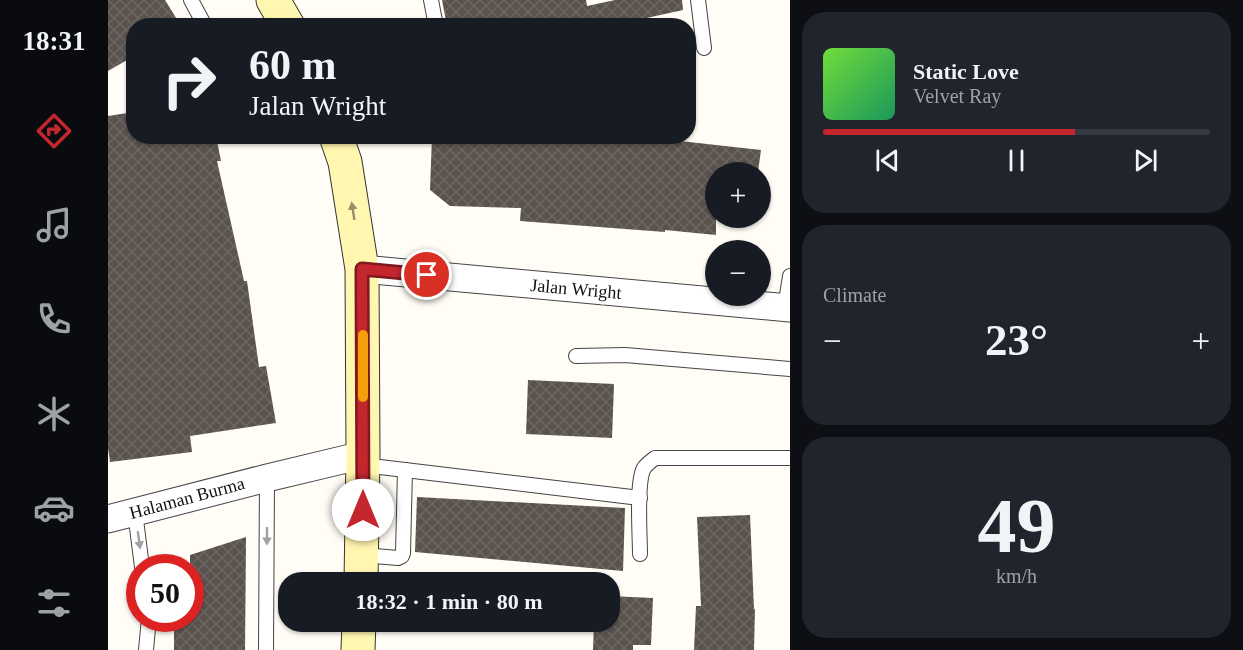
<!DOCTYPE html>
<meta charset="utf-8">
<style>
:root{--surface:#171b24;--page:#20242c;--text:#f1f3f6;--muted:#9ea1a6;--line:#363941;--accent:#c4262e}
body{margin:0;font-family:Georgia,serif;background:var(--page);color:var(--text);height:100vh;display:flex;flex-direction:column;font-size:22px;white-space:nowrap}
*{box-sizing:border-box;margin:0}
p{font-size:20px;color:var(--muted)}
.icon{flex:none;width:33px;height:33px;fill:none;stroke:currentColor;stroke-width:2;stroke-linecap:round;stroke-linejoin:round}
.map{position:relative;flex:1;overflow:hidden}
.drawer{display:flex;flex-direction:column;gap:12px;padding:12px;background:#0d0f14;width:453px}
.drawer>*{flex:none}
.guide{position:absolute;left:18px;top:18px;width:570px;height:126px;border-radius:24px;box-shadow:0 2px 4px #0004;background:#171b24;color:var(--text);overflow:hidden}
.buttons{position:absolute;left:597px;top:162px;display:grid;gap:12px}
.buttons a{display:grid;place-items:center;width:66px;height:66px;border-radius:50%;background:var(--surface);box-shadow:0 2px 4px #0004;font-size:30px}
.speed{position:absolute;left:18px;top:554px;display:flex;gap:12px;font-size:30px;font-weight:700;text-align:center}
.speed>*{display:grid;place-content:center;width:78px;height:78px;border-radius:50%;background:var(--surface);box-shadow:0 2px 4px #0004;line-height:1}
.speed .limit{border:9px solid #d22;background:#fff;color:#111}
.pin{position:absolute;display:grid;place-items:center;width:51px;height:51px;color:#fff;margin:-26px;border:3px solid #fff;border-radius:50%;box-shadow:0 2px 6px #0007}
.me{position:absolute;width:66px;margin:-33px;rotate:0deg;stroke-linejoin:round;filter:drop-shadow(0 0 4px #0008)}
.turn{display:flex;align-items:center;gap:21px;height:126px;padding:0 24px;font-size:27px}
.turn .icon{width:78px;height:78px;stroke-width:2.5}
.turn b{display:block;font-size:42px;line-height:51px}
.big{font-size:45px;font-weight:600;line-height:1.1}
.drawer .card{flex:1;display:flex;flex-direction:column;justify-content:center;gap:9px;min-width:0;padding:0 21px;border-radius:24px;background:var(--page)}
.drawer .dial{align-items:center;gap:0}
.dial b{font-size:78px;line-height:1}
.song{display:flex;align-items:center;gap:18px}
.cover{width:72px;height:72px;border-radius:9px;background:linear-gradient(135deg,hsl(100 70% 55%),hsl(150 70% 35%))}
.played{height:6px;border-radius:3px;background:linear-gradient(90deg,var(--accent) 65%,var(--line) 65%)}
.keys{display:flex;justify-content:space-around;direction:ltr}
.heat{display:flex;justify-content:space-between;align-items:center;font-size:33px;direction:ltr}
.trip{position:absolute;left:170px;top:572px;width:342px;height:60px;border-radius:24px;background:var(--surface);box-shadow:0 2px 4px #0004;font-weight:600;line-height:60px;text-align:center}
main{display:flex;flex:1;min-height:0}
.menu{display:flex;flex-direction:column;width:108px;justify-content:space-around;align-items:center;background:#090b0e;color:var(--muted)}
.menu .icon{width:42px;height:42px}
.menu .current{color:var(--accent)}
.menu b{font-size:27px;color:var(--text)}
.map>svg:first-child{display:block}
.building{fill:url(#building-cross-hatch)}
.lines{fill:none;stroke-linecap:round;stroke-linejoin:round}
.lane-casing{stroke:#444;stroke-width:16}
.street-casing{stroke:#444;stroke-width:29}
.secondary-casing{stroke:#333;stroke-width:35}
.lane{stroke:#fff;stroke-width:14}
.street{stroke:#fff;stroke-width:27}
.secondary{stroke:#fff6b0;stroke-width:33}
.oneway{fill:#948f68}
.oneway2{fill:#a0a0a0}
.route-casing{stroke:#7f191e;stroke-width:15}
.route{stroke:#c4262e;stroke-width:10}
.slow{stroke:#f59e0b;stroke-width:10}
.labels{text-anchor:middle;stroke-width:6;stroke-linejoin:round;paint-order:stroke}
.street-label{font-size:18px;fill:#111;stroke:#fff}
</style>
<main>
<nav class="menu">
<b>18:31</b>
<svg class="icon current" aria-label="directions" viewBox="0 0 24 24"><path d="M12 3l9 9-9 9-9-9zM9 14v-3h6M13 9l2 2-2 2"/></svg>
<svg class="icon" aria-label="music" viewBox="0 0 24 24"><path d="M9 18V5l10-2v13"/><circle cx="6" cy="18" r="3"/><circle cx="16" cy="16" r="3"/></svg>
<svg class="icon" aria-label="phone" viewBox="0 0 24 24"><path d="M5 4h4l2 5-3 2q2 4 5 5l2-3 5 2v4C11 20 4 13 5 4z"/></svg>
<svg class="icon" aria-label="climate" viewBox="0 0 24 24"><path d="M12 3v18M4 7l16 10M4 17L20 7"/></svg>
<svg class="icon" aria-label="car" viewBox="0 0 24 24"><path d="M5 17H2v-5l4-1 3-4h7l3 4 3 1v5h-3M9 17h6M6 11h13"/><circle cx="7" cy="17" r="2"/><circle cx="17" cy="17" r="2"/></svg>
<svg class="icon" aria-label="filters" viewBox="0 0 24 24"><path d="M4 7h16M4 17h16"/><circle cx="9" cy="7" r="2"/><circle cx="15" cy="17" r="2"/></svg>
</nav>
<div class="map">
<svg width="682" height="650" viewBox="0 0 682 650">
<defs>
<pattern id="building-cross-hatch" width="8" height="8" patternUnits="userSpaceOnUse" patternTransform="scale(1.5)"><rect width="8" height="8" fill="#5a524d"/><path d="M0 0l8 8M0 8l8-8" fill="none" stroke="#6d6662"/></pattern>
</defs>
<rect width="100%" height="100%" fill="#fffdf5"/>
<g class="building">
<path d="M0 0H57L73 26H26V56L0 71Z"/>
<path d="M334 0H478L479 6 507 0H574L575 10 525 21 526 26H339Z"/>
<path d="M26 112V136H108L113 161H109L136 281H139L151 367 158 366 168 423 82 436 84 452 2 462 0 448V116Z"/>
<path d="M324 136H512L563 140 653 150 650 172H608V235L557 230V232L412 221 413 208 342 206 322 190Z"/>
<path d="M420 380 506 384 504 438 418 434Z"/>
<path d="M309 497 517 508 515 571 307 552Z"/>
<path d="M642 515 646 609H647L646 650H586L588 606H593L589 517Z"/>
<path d="M138 537 137 650H66V618H82V555Z"/>
<path d="M501 596 545 598 543 645H525V650H485L486 621H501Z"/>
</g>
<g class="lines">
<g class="lane-casing">
<g id="lane">
<path d="M83 0 97 26"/>
<path d="M323 0 328 26"/>
<path d="M590 0 596 48"/>
<path d="M677 308 682 276"/>
<path d="M468 356 517 355 682 369"/>
<path d="M255 465 532 498"/>
<path d="M27 512 34 567"/>
<path d="M532 554C532 536 528 482 536 468 539 464 543 461 547 458H682"/>
<path d="M255 555 290 558 294 556 295 553 297 470"/>
<path d="M38 650 41 618"/>
<path d="M158 650 159 478"/>
</g>
</g>
<g class="street-casing">
<g id="street">
<path d="M254 269 682 308"/>
<path d="M0 519 159 478 255 455"/>
</g>
</g>
<g class="secondary-casing">
<g id="secondary">
<path d="M165 0 180 26"/>
<path d="M228 136 237 162 254 269 255 455 253 582"/>
<path d="M250 650 251 621"/>
</g>
</g>
<use href="#lane" class="lane"/>
<use href="#street" class="street"/>
<use href="#secondary" class="secondary"/>
</g>
<defs><path id="oneway-solid" d="M-6-.8H1V-3.2L6.5 0L1 3.2V.8H-6Z" transform="scale(1.5)"/></defs>
<use class="oneway" href="#oneway-solid" transform="translate(245 211) rotate(-99)"/>
<g class="oneway2">
<use href="#oneway-solid" transform="translate(159 536) rotate(90)"/>
<use href="#oneway-solid" transform="translate(31 540) rotate(82)"/>
</g>
<g class="lines">
<g class="route-casing">
<path id="route" d="M255 510 254 269 319 275"/>
</g>
<use href="#route" class="route"/>
<path class="slow" d="M255 335V397"/>
</g>
<g class="labels">
<g class="street-label">
<text transform="translate(468 289) rotate(5)" y="6">Jalan Wright</text>
<text transform="translate(79 498) rotate(-15)" y="6">Halaman Burma</text>
</g>
</g>
</svg>
<div class="buttons">
<a>+</a>
<a>−</a>
</div>
<div class="speed"><div class="limit">50</div></div>
<div class="pin" style="left:319px;top:275px;background:#d93025"><svg class="icon" aria-label="arrive" viewBox="0 0 24 24"><path d="M6 21V4h12l-3 4 3 4H6"/></svg></div>
<svg class="me" style="left:255px;top:510px" viewBox="-20 -20 40 40"><circle r="19" fill="#fff"/><path d="M0-13L10 11 0 6-10 11z" fill="#c4262e"/></svg>
<div class="trip">18:32 · 1 min · 80 m</div>
<div class="guide">
<div class="turn"><svg class="icon" aria-label="right" viewBox="0 0 24 24"><path d="M7 20v-9h11M14 6l5 5-5 5"/></svg><div><b>60 m</b>Jalan Wright</div></div>
</div>
</div>
<section class="drawer">
<div class="card">
<div class="song"><i class="cover"></i><div><b>Static Love</b><p>Velvet Ray</p></div></div>
<div class="played"></div>
<div class="keys"><svg class="icon" aria-label="previous" viewBox="0 0 24 24"><path d="M18 5L8 12l10 7zM5 5v14"/></svg><svg class="icon" aria-label="pause" viewBox="0 0 24 24"><path d="M8 5v14M16 5v14"/></svg><svg class="icon" aria-label="next" viewBox="0 0 24 24"><path d="M6 5l10 7-10 7zM19 5v14"/></svg></div>
</div>
<div class="card"><p>Climate</p>
<div class="heat"><a>−</a><b class="big">23°</b><a>+</a></div>
</div>
<div class="card dial"><b>49</b><p>km/h</p></div>
</section>
</main>
